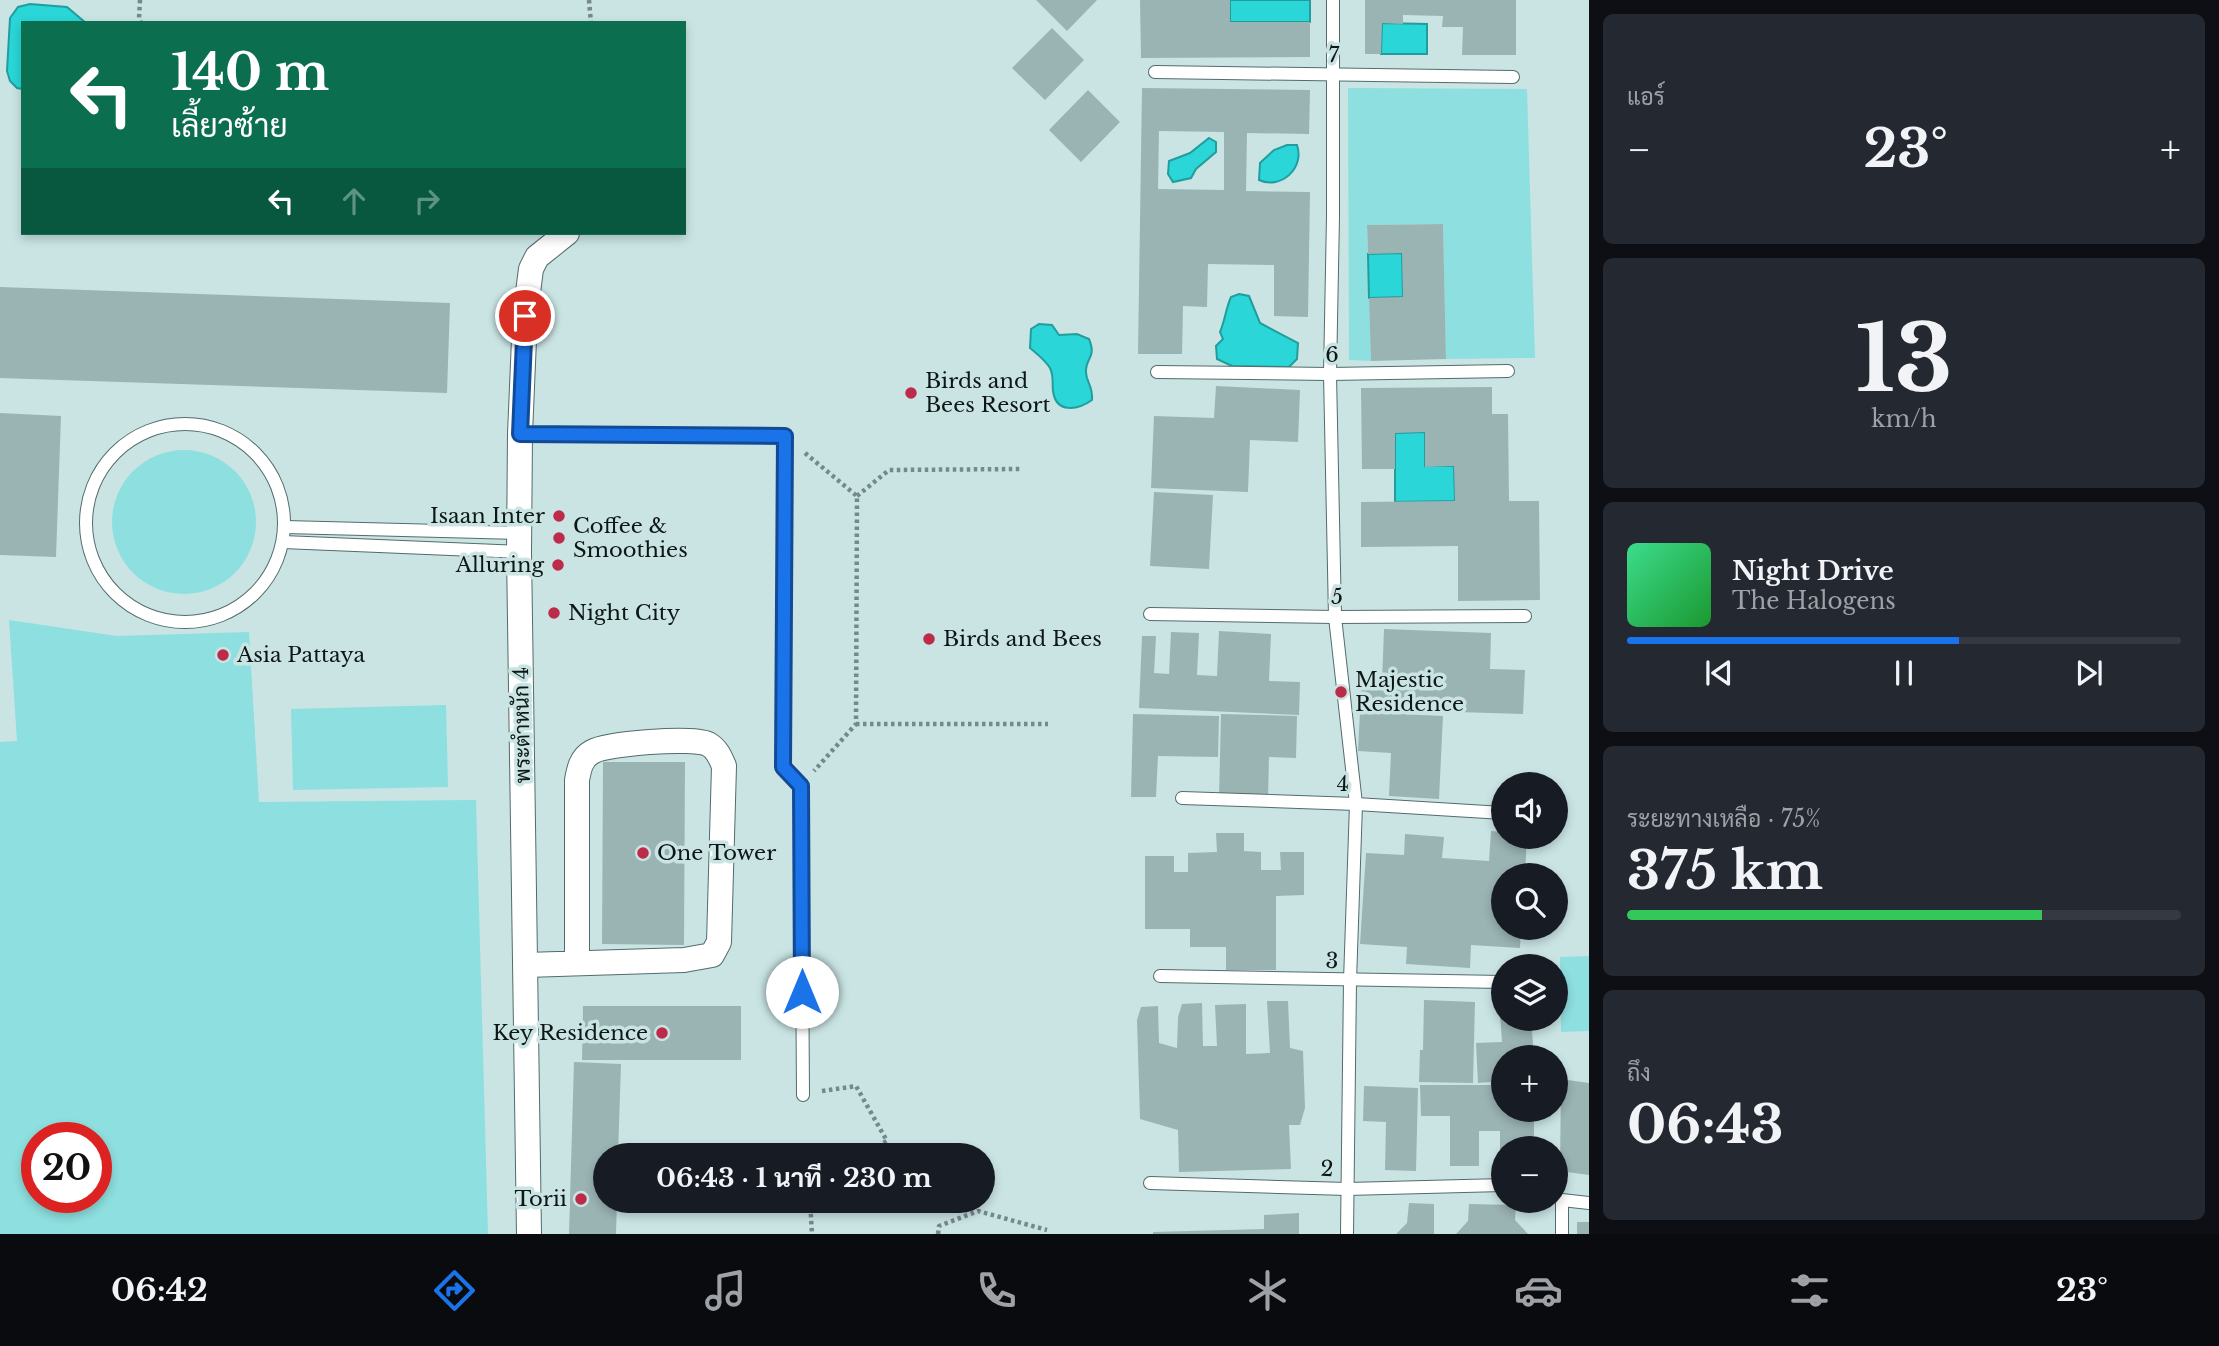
<!DOCTYPE html>
<html lang="th">
<meta charset="utf-8">
<style>
:root{--surface:#171b24;--page:#242831;--text:#f1f3f6;--muted:#9ea1a6;--line:#363941;--accent:#1a73e8}
body{margin:0;font-family:"Libre Baskerville",Sarabun,serif;background:var(--page);color:var(--text);height:100vh;display:flex;flex-direction:column;font-size:26px;white-space:nowrap}
*{box-sizing:border-box;margin:0}
p{font-size:23px;color:var(--muted)}
.icon{flex:none;width:38px;height:38px;fill:none;stroke:currentColor;stroke-width:2;stroke-linecap:round;stroke-linejoin:round}
.map{position:relative;flex:1;overflow:hidden}
.panel{display:flex;flex-direction:column;gap:14px;padding:14px;background:#0d0f14;width:630px}
.panel>*{flex:none}
.top-card{position:absolute;left:21px;top:21px;width:665px;height:214px;border-radius:0px;box-shadow:0 4px 10px #0003;background:#0b6e4f;color:#fff;overflow:hidden}
.tools{position:absolute;left:1491px;top:772px;display:grid;gap:14px}
.tools a{display:grid;place-items:center;width:77px;height:77px;border-radius:50%;background:var(--surface);box-shadow:0 4px 10px #0003;font-size:35px}
.speed{position:absolute;left:21px;top:1122px;display:flex;gap:14px;font-size:35px;font-weight:700;text-align:center}
.speed>*{display:grid;place-content:center;width:91px;height:91px;border-radius:50%;background:var(--surface);box-shadow:0 4px 10px #0003;line-height:1}
.speed .limit{border:10px solid #d22;background:#fff;color:#111}
.pin{position:absolute;display:grid;place-items:center;width:60px;height:60px;color:#fff;margin:-30px;border:4px solid #fff;border-radius:50%;box-shadow:0 2px 7px #0007}
.me{position:absolute;width:77px;margin:-38px;rotate:0deg;stroke-linejoin:round;filter:drop-shadow(0 0 5px #0008)}
.turn{display:flex;align-items:center;gap:24px;height:147px;padding:0 35px;font-size:32px}
.turn .icon{width:91px;height:91px;stroke-width:2.5}
.turn b{display:block;font-size:49px;line-height:60px}
.lanes{display:flex;align-items:center;height:66px;padding:0 35px;background:#0003;justify-content:center;gap:35px;direction:ltr}
.lanes .off{opacity:.35}
.big{font-size:52px;font-weight:700;line-height:1.1}
.panel .tile{flex:1;display:flex;flex-direction:column;justify-content:center;gap:10px;min-width:0;padding:0 24px;border-radius:10px;background:var(--page)}
.panel .dial{align-items:center;gap:0}
.dial b{font-size:91px;line-height:1}
.song{display:flex;align-items:center;gap:21px}
.cover{width:84px;height:84px;border-radius:10px;background:linear-gradient(135deg,hsl(150 70% 55%),hsl(130 70% 35%))}
.played{height:7px;border-radius:4px;background:linear-gradient(90deg,var(--accent) 60%,var(--line) 60%)}
.keys{display:flex;justify-content:space-around;direction:ltr}
.heat{display:flex;justify-content:space-between;align-items:center;font-size:38px;direction:ltr}
.charge{height:10px;border-radius:5px;background:linear-gradient(90deg,#34c759 75%,var(--line) 0)}
.trip{position:absolute;left:593px;top:1143px;width:402px;height:70px;border-radius:35px;background:var(--surface);box-shadow:0 4px 10px #0003;font-weight:700;line-height:70px;text-align:center}
.dock{display:flex;height:112px;justify-content:space-around;align-items:center;background:#090b0e;color:var(--muted)}
.dock .icon{width:49px;height:49px}
.dock .current{color:var(--accent)}
.dock b{font-size:32px;color:var(--text)}
main{display:flex;flex:1;min-height:0}
.map>svg:first-child{display:block}
.green{fill:#8edfdf;fill-rule:evenodd}
.water{fill:#2ad6d7;stroke:#229d9d;stroke-width:2}
.building{fill:#9ab4b3;fill-rule:evenodd}
.lines{fill:none;stroke-linecap:round;stroke-linejoin:round}
.lane-casing{stroke:#536b6b;stroke-width:14}
.street-casing{stroke:#536b6b;stroke-width:26}
.path{stroke:#768989;stroke-width:4.5;stroke-dasharray:3.5 3.5;stroke-linecap:butt}
.lane{stroke:#fff;stroke-width:12}
.street{stroke:#fff;stroke-width:24}
.route-casing{stroke:#114b97;stroke-width:18}
.route{stroke:#1a73e8;stroke-width:12}
.poi-dot{fill:#bc2b48;stroke:#cae4e4;stroke-width:2.5}
.labels{text-anchor:middle;stroke-width:7;stroke-linejoin:round;paint-order:stroke}
.street-label{font-size:21px;fill:#0e1717;stroke:#cae4e4}
.poi-label{font-size:21px;fill:#0e1717;stroke:#cae4e4;text-anchor:start}
</style>
<main>
<div class="map">
<svg width="1589" height="1234" viewBox="0 0 1589 1234">
<rect width="100%" height="100%" fill="#cae4e4"/>
<g class="green">
<path d="M1348 88 1527 89 1535 358 1446 359 1443 224 1367 225 1371 361 1349 360Z"/>
<circle cx="184" cy="522" r="72"/>
<path d="M9 620 117 636 249 632 259 802 476 800 488 1234H0V742L17 741ZM37 1138H96V1197H37Z"/>
<path d="M446 705 448 787 293 790 291 709Z"/>
<path d="M1589 956V1031L1561 1032 1560 957Z"/>
</g>
<g class="water">
<rect x="1230" y="0" width="80" height="22"/>
<path d="M30 4 67 7 86 23H23V89L17 88 10 81 7 71 10 18 18 7Z"/>
<path d="M1382 23 1427 24V54H1381Z"/>
<path d="M1209 138 1216 142V152L1196 169 1191 178 1173 182 1168 174 1169 161 1190 153Z"/>
<path d="M1287 145H1297C1305 168 1281 190 1259 180L1260 163 1274 150Z"/>
<path d="M1402 253 1403 297 1369 298 1368 254Z"/>
<path d="M1239 294 1249 296 1260 323 1298 343 1297 359 1289 367 1232 366 1217 359 1216 346 1223 339 1220 332C1225 320 1226 308 1231 297Z"/>
<path d="M1039 324 1052 325 1059 335 1077 334 1089 339C1097 358 1085 358 1086 372 1086 382 1093 385 1092 400 1078 410 1056 414 1053 391 1052 383 1054 376 1050 368 1046 361 1037 354 1030 348L1031 329Z"/>
<path d="M1425 432V466H1454L1455 501 1395 502V433Z"/>
</g>
<g class="building">
<path d="M1036 0H1097L1067 31Z"/>
<path d="M1140 0H1230V22H1310V57L1141 58Z"/>
<path d="M1365 0H1516V55H1462L1463 27H1442L1443 16 1403 15V24L1382 23 1381 54H1365Z"/>
<path d="M1052 28 1084 60 1045 100 1012 68Z"/>
<path d="M1142 88 1310 90 1309 134 1247 133 1246 191 1310 192 1308 317 1274 316V265L1208 264 1207 307 1183 306 1182 354H1138ZM1159 131 1224 132V190L1158 189Z"/>
<path d="M1088 90 1120 122 1081 162 1049 130Z"/>
<path d="M1443 224 1446 359 1371 361 1369 298 1403 297 1402 253 1368 254 1367 225Z"/>
<path d="M0 287 450 303 447 393 0 378Z"/>
<path d="M1216 386 1300 390 1298 442 1250 440 1248 492 1151 488 1154 416 1214 418Z"/>
<path d="M1492 387V414H1508L1509 501H1539L1540 600 1458 601V546L1361 547V502L1455 501 1454 466 1425 467V432L1395 433V469H1362L1361 388Z"/>
<path d="M0 413 61 416 56 557 0 555Z"/>
<path d="M1154 492 1213 495 1209 569 1150 566Z"/>
<path d="M1384 629 1491 633 1490 669 1525 670 1523 714 1360 709 1361 683H1382Z"/>
<path d="M1219 631 1271 634 1269 681 1300 682 1299 715 1139 708 1142 636H1156L1154 673 1169 674 1171 632 1199 633 1197 675 1217 676Z"/>
<path d="M1360 712 1443 716 1439 799 1389 796 1391 753 1358 751Z"/>
<path d="M1133 714 1219 716 1218 757 1158 756 1156 797H1131Z"/>
<path d="M1221 714 1297 716 1296 758 1269 757 1268 799 1219 798Z"/>
<path d="M603 762H685L684 945 602 944Z"/>
<path d="M1491 831 1503 832V836H1527L1525 875H1503V928H1521L1520 948 1471 945 1470 968 1406 964 1407 947 1360 944 1366 853 1404 855 1405 834 1444 837 1442 858 1489 861Z"/>
<path d="M1216 833H1244V851L1261 852V870H1281L1280 852H1304V895L1276 896V970H1226V947H1190V929H1145V856H1174V872H1188V853L1217 852Z"/>
<path d="M1424 1000 1475 1002 1473 1083 1419 1082 1420 1050H1423Z"/>
<path d="M1499 1000H1503V1018H1531L1534 1057H1503V1081L1478 1083 1476 1043 1502 1042Z"/>
<path d="M1267 1001H1288L1290 1048 1303 1051 1305 1108 1300 1125H1289L1291 1169 1179 1172 1178 1130 1140 1119 1137 1020 1141 1007 1158 1006 1159 1043 1177 1048 1178 1017 1182 1004 1202 1003 1203 1046H1217L1215 1005 1246 1004V1054L1270 1053Z"/>
<path d="M583 1006H741V1060H582Z"/>
<path d="M574 1062 621 1064 618 1155H606V1200H617L616 1234H569Z"/>
<path d="M1561 1079 1589 1083V1175L1560 1171Z"/>
<path d="M1420 1085H1503V1110H1534V1148H1503V1168H1500V1131H1479V1166H1450V1116H1421Z"/>
<path d="M1364 1086 1418 1088 1416 1171 1385 1170 1386 1122 1363 1121Z"/>
<path d="M1409 1203 1434 1204V1234H1396L1407 1223Z"/>
<path d="M1469 1204 1516 1205 1515 1220 1528 1234H1456L1468 1221Z"/>
<path d="M1299 1213V1234H1153V1232L1264 1229V1215Z"/>
<rect x="1577" y="1222" width="12" height="12"/>
</g>
<g class="lines">
<g class="lane-casing">
<g id="lane">
<path d="M1333 0V216L1330 374 1335 617 1356 804 1350 981 1347 1234"/>
<path d="M1155 72 1513 77"/>
<path d="M1157 372 1330 374 1508 371"/>
<circle cx="185" cy="523" r="99"/>
<path d="M520 434 785 436 783 767 801 786 803 1095"/>
<path d="M285 527 520 533"/>
<path d="M283 542 519 552"/>
<path d="M1150 614 1335 617 1525 616"/>
<path d="M1182 798 1356 804 1503 813"/>
<path d="M1160 976 1503 982"/>
<path d="M1150 1183 1347 1189 1503 1185"/>
<path d="M1562 1234V1200L1589 1203"/>
</g>
</g>
<g class="street-casing">
<g id="street">
<path d="M526 965 684 960 712 955 719 942 724 766C720 757 717 749 708 744 692 737 607 743 592 752 581 758 579 769 577 780V963"/>
<path d="M529 1234 519 552 520 434 525 316 531 269 537 257 567 233"/>
</g>
</g>
<g class="path">
<path d="M140 0 139 18 141 23"/>
<path d="M589 0 591 23"/>
<path d="M805 453 857 496 856 724 814 771"/>
<path d="M857 496 889 470 1020 469"/>
<path d="M856 724H1048"/>
<path d="M822 1091 856 1086 887 1141 862 1155"/>
<path d="M810 1200 812 1234"/>
<path d="M938 1234 939 1226 978 1211 1047 1230"/>
</g>
<use href="#lane" class="lane"/>
<use href="#street" class="street"/>
</g>
<g class="lines">
<g class="route-casing">
<path id="route" d="M525 316 520 434 785 436 783 767 801 786 802 992"/>
</g>
<use href="#route" class="route"/>
</g>
<g class="poi-dot">
<circle cx="911" cy="393" r="7"/>
<circle cx="559" cy="516" r="7"/>
<circle cx="559" cy="538" r="7"/>
<circle cx="558" cy="565" r="7"/>
<circle cx="554" cy="613" r="7"/>
<circle cx="929" cy="639" r="7"/>
<circle cx="223" cy="655" r="7"/>
<circle cx="1341" cy="692" r="7"/>
<circle cx="643" cy="853" r="7"/>
<circle cx="662" cy="1033" r="7"/>
<circle cx="581" cy="1199" r="7"/>
</g>
<g class="labels">
<g class="street-label">
<text transform="translate(1334 55) rotate(1)" y="7">7</text>
<text x="1332" y="362">6</text>
<text x="1337" y="604">5</text>
<text transform="translate(522 725) rotate(-91)" y="7">พระตำหนัก 4</text>
<text transform="translate(1343 784) rotate(2)" y="7">4</text>
<text transform="translate(1332 961) rotate(2)" y="7">3</text>
<text transform="translate(1327 1169) rotate(2)" y="7">2</text>
</g>
<g class="poi-label">
<text x="925" y="388">Birds and<tspan x="925" dy="24">Bees Resort</tspan></text>
<text x="545" y="523" text-anchor="end">Isaan Inter</text>
<text x="573" y="533">Coffee &amp;<tspan x="573" dy="24">Smoothies</tspan></text>
<text x="544" y="572" text-anchor="end">Alluring</text>
<text x="568" y="620">Night City</text>
<text x="943" y="646">Birds and Bees</text>
<text x="237" y="662">Asia Pattaya</text>
<text x="1355" y="687">Majestic<tspan x="1355" dy="24">Residence</tspan></text>
<text x="657" y="860">One Tower</text>
<text x="648" y="1040" text-anchor="end">Key Residence</text>
<text x="567" y="1206" text-anchor="end">Torii</text>
</g>
</g>
</svg>
<div class="tools">
<a><svg class="icon" aria-label="sound" viewBox="0 0 24 24"><path d="M4 9h4l5-4v14l-5-4H4zM17 9q2 3 0 6"/></svg></a>
<a><svg class="icon" aria-label="search" viewBox="0 0 24 24"><circle cx="10" cy="10" r="6"/><path d="M15 15l6 6"/></svg></a>
<a><svg class="icon" aria-label="layers" viewBox="0 0 24 24"><path d="M12 4l9 5-9 5-9-5zM3 14l9 5 9-5"/></svg></a>
<a>+</a>
<a>−</a>
</div>
<div class="speed"><div class="limit">20</div></div>
<div class="pin" style="left:525px;top:316px;background:#d93025"><svg class="icon" aria-label="arrive" viewBox="0 0 24 24"><path d="M6 21V4h12l-3 4 3 4H6"/></svg></div>
<svg class="me" style="left:802px;top:992px" viewBox="-20 -20 40 40"><circle r="19" fill="#fff"/><path d="M0-13L10 11 0 6-10 11z" fill="#1a73e8"/></svg>
<div class="trip">06:43 · 1 นาที · 230 m</div>
<div class="top-card">
<div class="turn"><svg class="icon" aria-label="left" viewBox="0 0 24 24"><path d="M17 20v-9H6M10 6l-5 5 5 5"/></svg><div><b>140 m</b>เลี้ยวซ้าย</div></div>
<div class="lanes"><svg class="icon" aria-label="left" viewBox="0 0 24 24"><path d="M17 20v-9H6M10 6l-5 5 5 5"/></svg><svg class="icon off" aria-label="ahead" viewBox="0 0 24 24"><path d="M12 20V5M6 11l6-6 6 6"/></svg><svg class="icon off" aria-label="right" viewBox="0 0 24 24"><path d="M7 20v-9h11M14 6l5 5-5 5"/></svg></div>
</div>
</div>
<section class="panel">
<div class="tile"><p>แอร์</p>
<div class="heat"><a>−</a><b class="big">23°</b><a>+</a></div>
</div>
<div class="tile dial"><b>13</b><p>km/h</p></div>
<div class="tile">
<div class="song"><i class="cover"></i><div><b>Night Drive</b><p>The Halogens</p></div></div>
<div class="played"></div>
<div class="keys"><svg class="icon" aria-label="previous" viewBox="0 0 24 24"><path d="M18 5L8 12l10 7zM5 5v14"/></svg><svg class="icon" aria-label="pause" viewBox="0 0 24 24"><path d="M8 5v14M16 5v14"/></svg><svg class="icon" aria-label="next" viewBox="0 0 24 24"><path d="M6 5l10 7-10 7zM19 5v14"/></svg></div>
</div>
<div class="tile"><p>ระยะทางเหลือ · 75%</p><b class="big">375 km</b><div class="charge"></div></div>
<div class="tile"><p>ถึง</p><b class="big">06:43</b></div>
</section>
</main>
<nav class="dock">
<b>06:42</b>
<svg class="icon current" aria-label="directions" viewBox="0 0 24 24"><path d="M12 3l9 9-9 9-9-9zM9 14v-3h6M13 9l2 2-2 2"/></svg>
<svg class="icon" aria-label="music" viewBox="0 0 24 24"><path d="M9 18V5l10-2v13"/><circle cx="6" cy="18" r="3"/><circle cx="16" cy="16" r="3"/></svg>
<svg class="icon" aria-label="phone" viewBox="0 0 24 24"><path d="M5 4h4l2 5-3 2q2 4 5 5l2-3 5 2v4C11 20 4 13 5 4z"/></svg>
<svg class="icon" aria-label="climate" viewBox="0 0 24 24"><path d="M12 3v18M4 7l16 10M4 17L20 7"/></svg>
<svg class="icon" aria-label="car" viewBox="0 0 24 24"><path d="M5 17H2v-5l4-1 3-4h7l3 4 3 1v5h-3M9 17h6M6 11h13"/><circle cx="7" cy="17" r="2"/><circle cx="17" cy="17" r="2"/></svg>
<svg class="icon" aria-label="filters" viewBox="0 0 24 24"><path d="M4 7h16M4 17h16"/><circle cx="9" cy="7" r="2"/><circle cx="15" cy="17" r="2"/></svg>
<b>23°</b>
</nav>
